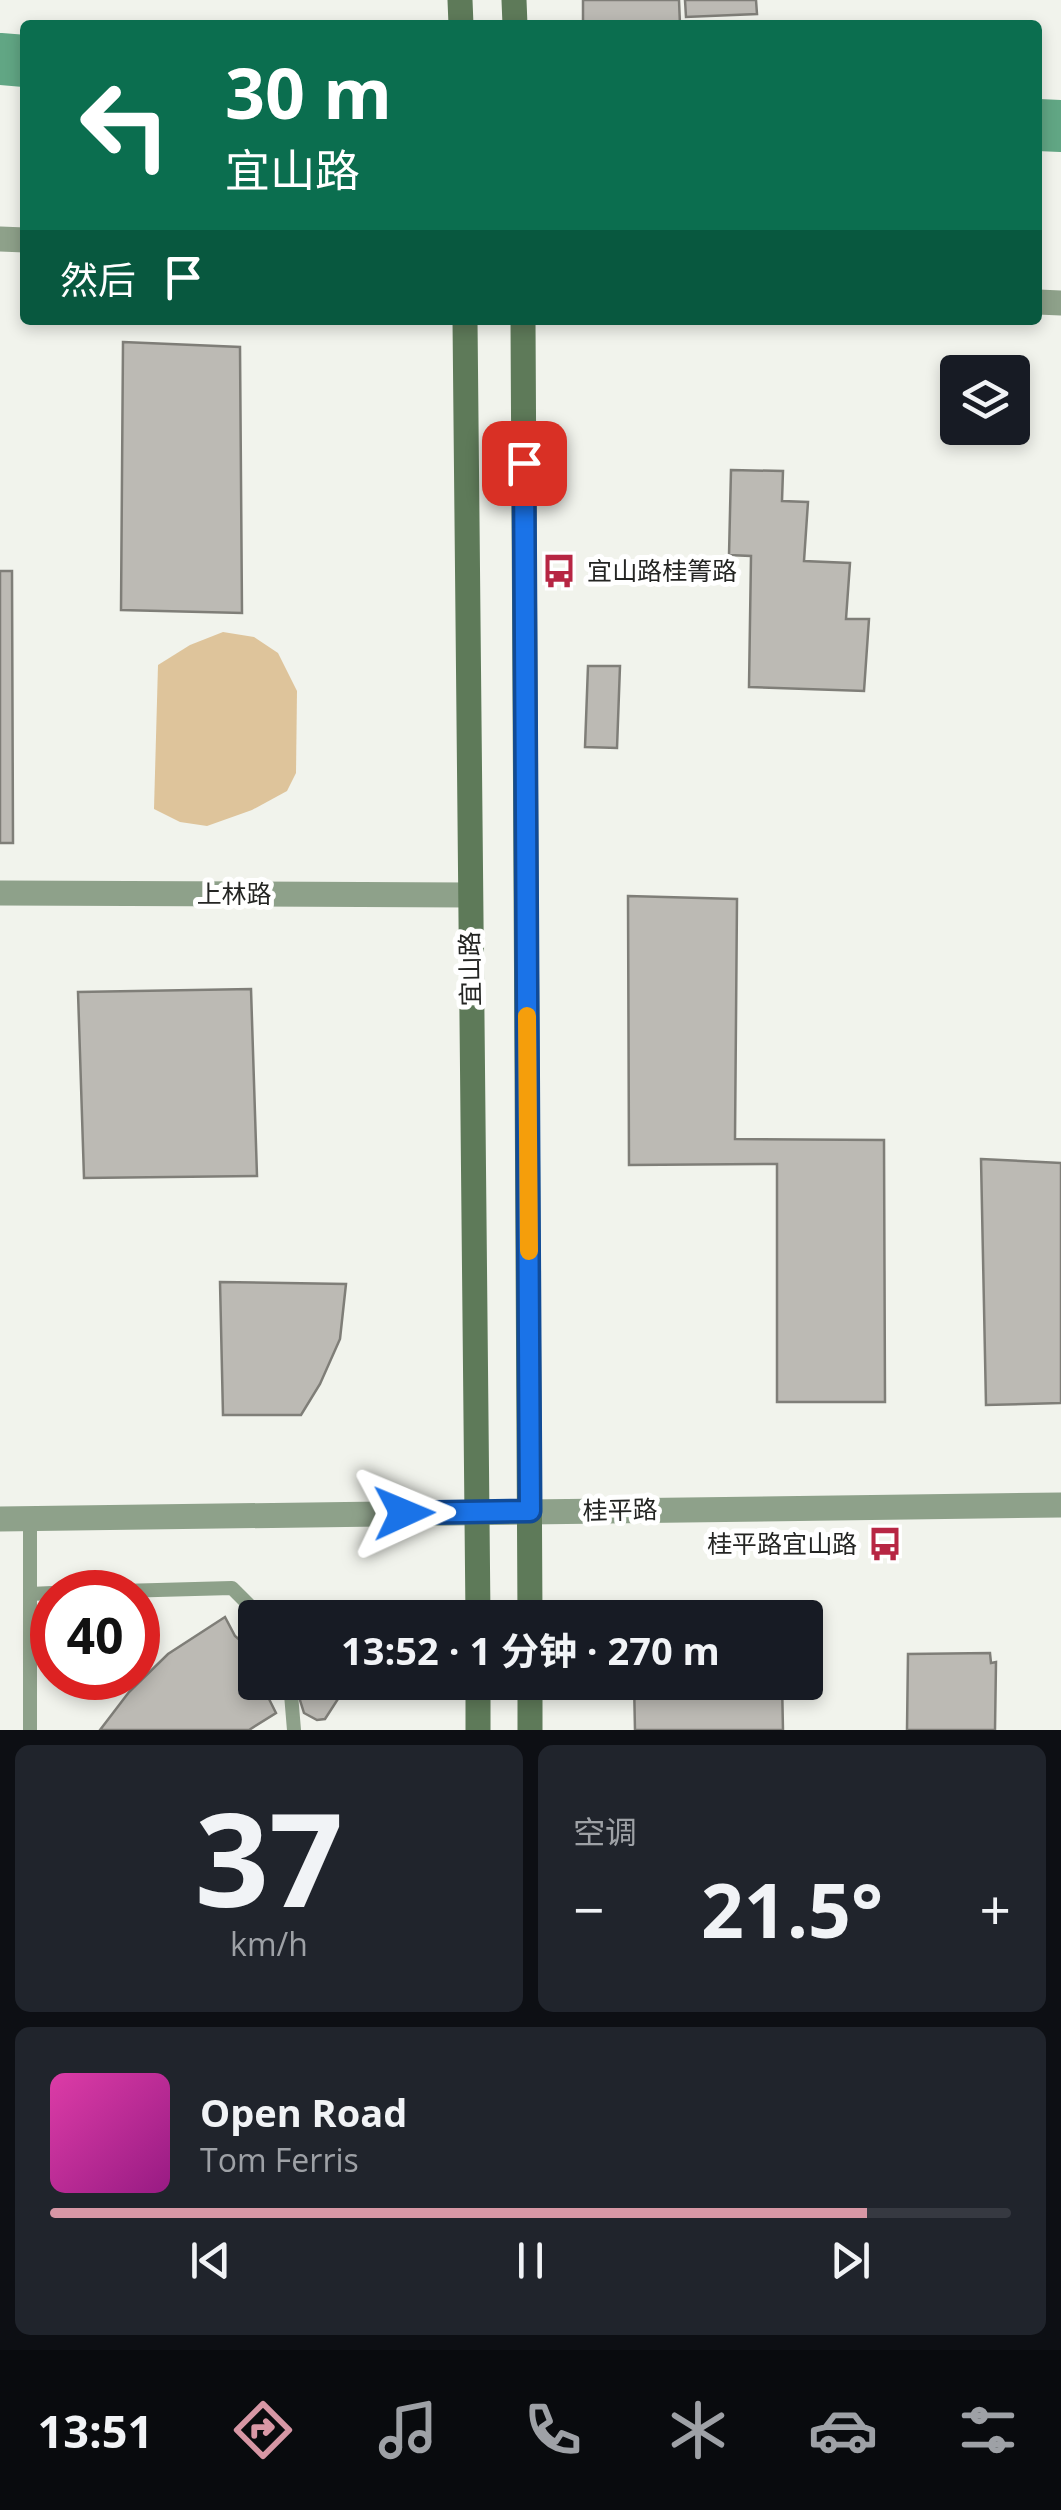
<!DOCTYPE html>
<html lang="zh">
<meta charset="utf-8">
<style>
:root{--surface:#171b24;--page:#20242c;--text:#f1f3f6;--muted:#9ea1a6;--line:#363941;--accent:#d797a5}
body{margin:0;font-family:"Open Sans","Noto Sans SC",sans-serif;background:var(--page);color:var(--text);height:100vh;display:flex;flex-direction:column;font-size:38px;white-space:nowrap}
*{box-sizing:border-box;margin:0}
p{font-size:32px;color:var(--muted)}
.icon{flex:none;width:55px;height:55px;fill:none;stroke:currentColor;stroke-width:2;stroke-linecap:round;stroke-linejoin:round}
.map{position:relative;height:1730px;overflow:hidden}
.details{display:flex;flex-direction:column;gap:15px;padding:15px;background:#0d0f14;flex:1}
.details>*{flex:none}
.banner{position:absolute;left:20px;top:20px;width:1022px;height:305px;border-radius:10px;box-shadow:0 5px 15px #0003;background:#0b6e4f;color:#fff;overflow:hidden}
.fabs{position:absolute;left:940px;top:355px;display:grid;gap:20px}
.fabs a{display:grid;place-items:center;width:90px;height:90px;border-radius:10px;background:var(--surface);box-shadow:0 5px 15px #0003;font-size:50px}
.speed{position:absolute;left:30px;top:1570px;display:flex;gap:20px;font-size:50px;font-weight:700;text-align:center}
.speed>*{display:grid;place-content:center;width:130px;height:130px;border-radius:50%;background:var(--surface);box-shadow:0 5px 15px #0003;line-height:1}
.speed .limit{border:15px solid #d22;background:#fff;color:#111}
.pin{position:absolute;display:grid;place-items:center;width:85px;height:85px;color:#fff;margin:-42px;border-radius:20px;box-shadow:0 5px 15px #0006}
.me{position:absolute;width:110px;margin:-55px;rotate:89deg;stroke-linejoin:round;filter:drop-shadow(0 0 8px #0008)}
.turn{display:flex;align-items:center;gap:35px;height:210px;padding:0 40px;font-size:45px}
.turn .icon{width:130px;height:130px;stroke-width:2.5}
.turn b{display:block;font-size:70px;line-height:85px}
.then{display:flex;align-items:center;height:95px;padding:0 40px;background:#0003;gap:20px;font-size:38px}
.big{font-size:75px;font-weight:700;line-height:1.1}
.details .tile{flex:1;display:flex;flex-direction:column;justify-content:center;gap:15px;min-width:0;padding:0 35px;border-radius:15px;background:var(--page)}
.details .dial{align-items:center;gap:0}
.dial b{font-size:130px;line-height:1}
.song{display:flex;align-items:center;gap:30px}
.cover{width:120px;height:120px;border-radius:15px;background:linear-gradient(135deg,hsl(320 70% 55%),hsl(310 70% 35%))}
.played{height:10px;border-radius:5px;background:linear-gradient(90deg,var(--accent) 85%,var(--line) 85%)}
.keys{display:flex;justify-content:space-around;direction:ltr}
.heat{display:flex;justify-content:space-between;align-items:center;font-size:55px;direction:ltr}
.details .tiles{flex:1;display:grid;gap:15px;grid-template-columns:1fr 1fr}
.tile:last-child{grid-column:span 2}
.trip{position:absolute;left:238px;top:1600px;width:585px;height:100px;border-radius:10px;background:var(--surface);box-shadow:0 5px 15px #0003;font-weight:700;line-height:100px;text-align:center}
.tab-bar{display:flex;height:160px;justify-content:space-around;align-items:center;background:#090b0e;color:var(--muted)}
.tab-bar .icon{width:70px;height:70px}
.tab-bar .active{color:var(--accent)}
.tab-bar b{font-size:45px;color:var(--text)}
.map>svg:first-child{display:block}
.green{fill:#dec49b}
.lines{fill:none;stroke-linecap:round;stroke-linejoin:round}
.river{stroke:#61a684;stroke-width:52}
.building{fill:#bcbab4;stroke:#7f7e78;stroke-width:2.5}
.service{stroke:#8ea18a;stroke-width:14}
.minor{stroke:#8ea18a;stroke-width:25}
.tertiary{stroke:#8ea18a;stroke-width:25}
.secondary{stroke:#5e7a59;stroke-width:25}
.route-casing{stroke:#114b97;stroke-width:25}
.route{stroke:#1a73e8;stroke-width:18}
.slow{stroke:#f59e0b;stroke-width:18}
.labels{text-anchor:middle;stroke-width:10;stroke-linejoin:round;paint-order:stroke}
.poi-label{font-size:25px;fill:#242523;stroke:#fff;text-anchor:start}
.street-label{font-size:25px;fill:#242523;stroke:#fff}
</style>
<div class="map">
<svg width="1061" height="1730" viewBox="0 0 1061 1730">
<rect width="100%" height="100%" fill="#f1f3ec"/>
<path class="green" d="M223 632 254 637 278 653 297 691 296 773 287 791 252 810 207 826 180 822 154 809 158 665 190 645Z"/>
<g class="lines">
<g class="river">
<path d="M0 59 25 61"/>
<path d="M1038 125 1061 126"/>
</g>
</g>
<g class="building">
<path d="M583 0H679L680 25H583Z"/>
<path d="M685 0H756L757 14 686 17Z"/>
<path d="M123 342 240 347 242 613 121 610Z"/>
<path d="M731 470 783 471 782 501 808 502 804 561 850 563 846 619H869L864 691 749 687 751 556 729 555Z"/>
<path d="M0 571H12L13 843H0Z"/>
<path d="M588 666H620L617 748 585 747Z"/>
<path d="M628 896 737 899 735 1139 884 1140 885 1402H777V1164L629 1165Z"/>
<path d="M251 989 257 1176 84 1178 78 992Z"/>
<path d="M981 1159 1061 1163V1403L986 1405Z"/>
<path d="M220 1282 346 1284 340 1339 320 1384 301 1415H223Z"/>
<path d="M225 1617 235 1636 255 1653V1682H267L269 1699 276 1713 249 1730H100L129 1692 168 1654Z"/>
<path d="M990 1653 991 1663 996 1662 995 1730H907L908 1654Z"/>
<path d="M302 1682H337L338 1699 325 1719 317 1720 304 1713 299 1697Z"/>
<path d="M634 1682H782L783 1730H635Z"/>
</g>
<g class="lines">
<g class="service">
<path d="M30 1519V1730"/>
<path d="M83 1592 232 1588 262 1618"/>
<path d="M30 1594 52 1593"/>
<path d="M290 1682 294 1730"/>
</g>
<path class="minor" d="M0 893 469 895"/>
<g class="tertiary">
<path d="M0 239 25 240"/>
<path d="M1038 302 1061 303"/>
<path d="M0 1519 1061 1505"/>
</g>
<g class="secondary">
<path d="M460 0 461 25"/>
<path d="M514 0 515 25"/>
<path d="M465 320 478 1618"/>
<path d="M523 320 530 1618"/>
<path d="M478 1730V1682"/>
<path d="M530 1730V1682"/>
</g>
</g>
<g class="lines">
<g class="route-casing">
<path id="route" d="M404 1513 530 1511 524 463"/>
</g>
<use href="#route" class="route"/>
<path class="slow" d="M527 1016 529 1251"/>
</g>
<defs>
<g id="bus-bare" transform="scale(2.7)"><path d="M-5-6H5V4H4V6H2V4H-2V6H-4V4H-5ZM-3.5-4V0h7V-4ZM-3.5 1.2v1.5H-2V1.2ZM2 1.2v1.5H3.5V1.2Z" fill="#b72643" stroke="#fff" stroke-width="2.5" paint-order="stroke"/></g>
</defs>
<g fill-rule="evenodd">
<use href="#bus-bare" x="559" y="571"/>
<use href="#bus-bare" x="885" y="1544"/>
</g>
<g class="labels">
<g class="poi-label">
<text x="587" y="580">宜山路桂箐路</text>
<text x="857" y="1553" text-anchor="end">桂平路宜山路</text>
</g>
<g class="street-label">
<text x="234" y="903">上林路</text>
<text transform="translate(470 969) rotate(-91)" y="9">宜山路</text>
<text transform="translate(620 1510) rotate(-1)" y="9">桂平路</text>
</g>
</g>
</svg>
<div class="fabs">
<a><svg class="icon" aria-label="layers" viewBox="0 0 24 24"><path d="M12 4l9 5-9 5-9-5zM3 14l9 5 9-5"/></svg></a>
</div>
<div class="speed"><div class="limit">40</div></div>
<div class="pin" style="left:524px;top:463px;background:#d93025"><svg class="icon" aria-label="arrive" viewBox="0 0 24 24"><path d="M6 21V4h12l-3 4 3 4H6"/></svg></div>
<svg class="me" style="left:404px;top:1513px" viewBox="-20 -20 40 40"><path d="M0-17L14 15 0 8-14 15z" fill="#1a73e8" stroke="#fff" stroke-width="4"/></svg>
<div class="trip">13:52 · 1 分钟 · 270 m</div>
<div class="banner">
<div class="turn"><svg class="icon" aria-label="left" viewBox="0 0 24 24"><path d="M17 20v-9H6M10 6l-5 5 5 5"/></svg><div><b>30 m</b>宜山路</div></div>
<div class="then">然后<svg class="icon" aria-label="arrive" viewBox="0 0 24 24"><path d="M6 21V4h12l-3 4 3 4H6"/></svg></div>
</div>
</div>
<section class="details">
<div class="tiles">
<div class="tile dial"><b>37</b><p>km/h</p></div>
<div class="tile"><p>空调</p>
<div class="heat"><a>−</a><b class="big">21.5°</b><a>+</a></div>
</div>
<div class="tile">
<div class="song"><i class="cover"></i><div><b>Open Road</b><p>Tom Ferris</p></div></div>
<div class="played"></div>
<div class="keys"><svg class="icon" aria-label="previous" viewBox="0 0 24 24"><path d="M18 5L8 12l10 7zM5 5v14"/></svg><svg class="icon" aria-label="pause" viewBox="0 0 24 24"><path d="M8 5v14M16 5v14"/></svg><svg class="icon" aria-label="next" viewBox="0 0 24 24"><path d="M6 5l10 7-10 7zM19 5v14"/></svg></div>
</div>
</div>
</section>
<nav class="tab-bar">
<b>13:51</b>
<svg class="icon active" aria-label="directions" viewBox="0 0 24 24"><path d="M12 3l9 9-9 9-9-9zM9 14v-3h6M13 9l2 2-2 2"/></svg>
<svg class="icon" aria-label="music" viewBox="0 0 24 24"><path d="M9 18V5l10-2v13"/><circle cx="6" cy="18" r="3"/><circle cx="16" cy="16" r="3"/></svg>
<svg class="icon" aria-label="phone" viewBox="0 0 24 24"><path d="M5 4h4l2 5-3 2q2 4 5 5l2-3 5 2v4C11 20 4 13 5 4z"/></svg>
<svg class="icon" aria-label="climate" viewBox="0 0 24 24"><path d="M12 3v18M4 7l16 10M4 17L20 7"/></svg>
<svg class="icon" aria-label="car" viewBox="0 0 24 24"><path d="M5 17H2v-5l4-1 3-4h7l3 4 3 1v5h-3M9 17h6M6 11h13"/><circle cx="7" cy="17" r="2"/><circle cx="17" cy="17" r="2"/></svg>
<svg class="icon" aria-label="filters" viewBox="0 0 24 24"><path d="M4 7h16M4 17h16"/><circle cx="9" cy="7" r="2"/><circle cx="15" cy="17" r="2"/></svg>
</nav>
